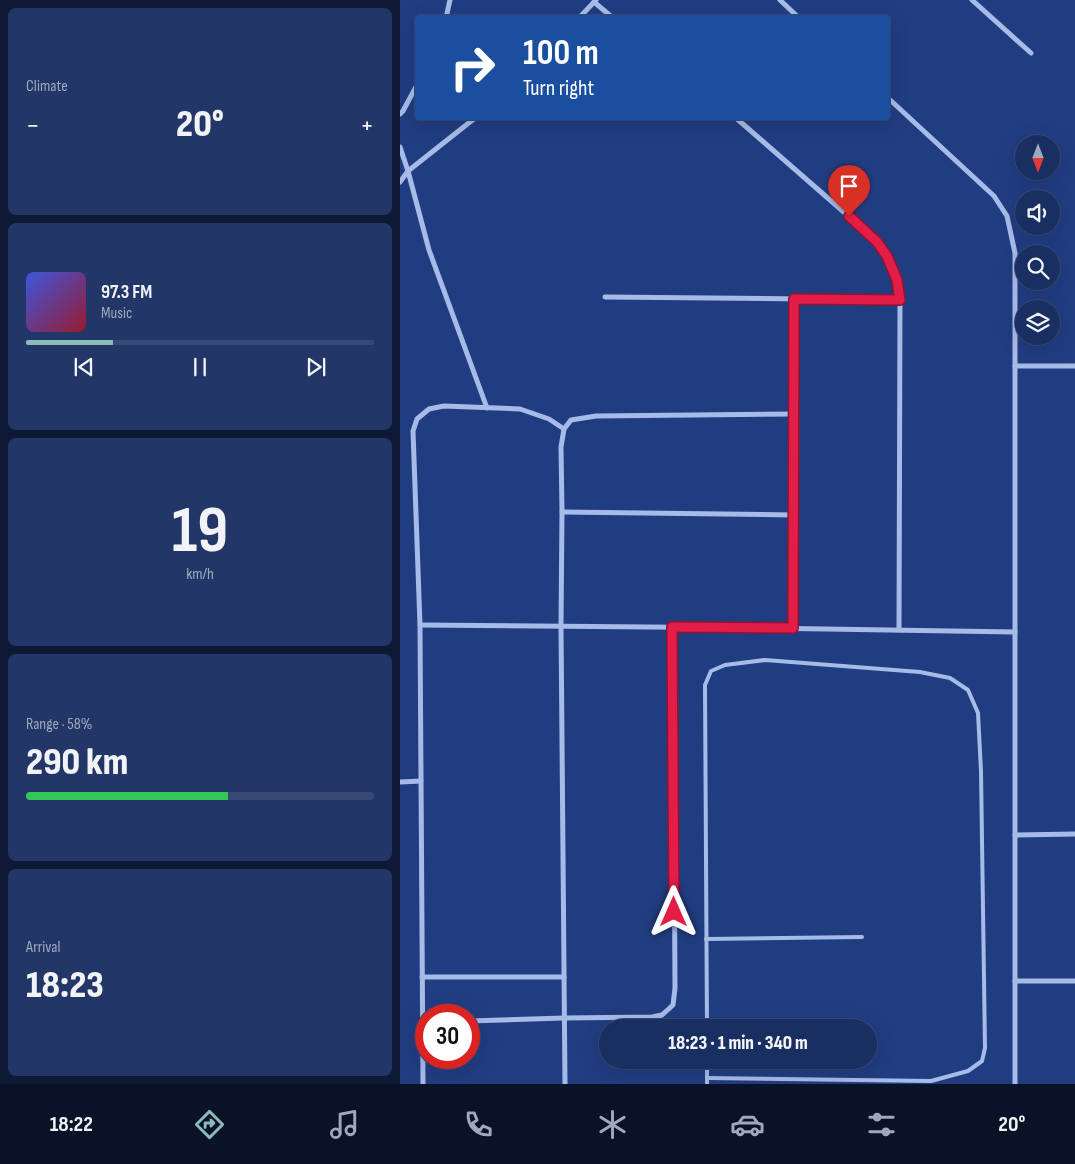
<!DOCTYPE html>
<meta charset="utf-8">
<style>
:root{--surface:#192e61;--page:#223667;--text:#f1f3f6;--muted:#9fa8bd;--line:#374a76;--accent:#8bbbb9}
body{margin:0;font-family:"Sofia Sans Condensed",sans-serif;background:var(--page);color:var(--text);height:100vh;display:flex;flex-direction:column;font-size:19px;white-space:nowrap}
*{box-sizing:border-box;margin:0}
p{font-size:16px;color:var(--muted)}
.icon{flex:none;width:28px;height:28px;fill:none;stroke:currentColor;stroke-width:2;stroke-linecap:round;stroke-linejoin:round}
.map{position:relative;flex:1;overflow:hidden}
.side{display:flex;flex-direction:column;gap:8px;padding:8px;background:#0e1935;width:400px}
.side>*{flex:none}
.hud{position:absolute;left:15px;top:15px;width:475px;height:105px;border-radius:5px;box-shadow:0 5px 20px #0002,0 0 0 1px var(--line);background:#1a4fa0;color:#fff;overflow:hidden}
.needle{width:32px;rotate:180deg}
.tools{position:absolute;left:615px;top:135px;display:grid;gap:10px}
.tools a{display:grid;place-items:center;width:45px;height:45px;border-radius:50%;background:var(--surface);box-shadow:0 5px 20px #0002,0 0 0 1px var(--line);font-size:25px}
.speed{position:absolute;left:15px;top:1004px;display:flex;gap:10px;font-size:25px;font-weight:700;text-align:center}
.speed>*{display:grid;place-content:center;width:65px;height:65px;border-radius:50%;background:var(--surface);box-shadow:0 5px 20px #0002,0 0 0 1px var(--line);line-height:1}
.speed .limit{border:8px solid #d22;background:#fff;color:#111}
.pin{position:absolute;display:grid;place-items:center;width:42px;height:42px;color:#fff;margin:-51px -21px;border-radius:50% 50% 50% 0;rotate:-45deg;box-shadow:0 0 5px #0007}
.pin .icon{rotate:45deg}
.me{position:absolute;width:55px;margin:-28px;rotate:0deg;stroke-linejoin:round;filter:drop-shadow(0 0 4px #0008)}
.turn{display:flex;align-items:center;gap:18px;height:105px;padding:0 25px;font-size:22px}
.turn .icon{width:65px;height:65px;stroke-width:2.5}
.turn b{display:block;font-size:35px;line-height:42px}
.big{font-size:38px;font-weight:800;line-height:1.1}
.side .tile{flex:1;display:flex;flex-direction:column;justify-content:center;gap:8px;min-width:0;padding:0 18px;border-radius:8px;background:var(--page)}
.side .dial{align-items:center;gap:0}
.dial b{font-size:65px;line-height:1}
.song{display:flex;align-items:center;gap:15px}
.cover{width:60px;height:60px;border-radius:8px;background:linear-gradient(135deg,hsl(230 70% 55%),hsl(350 70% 35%))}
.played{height:5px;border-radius:2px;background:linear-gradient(90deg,var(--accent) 25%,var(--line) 25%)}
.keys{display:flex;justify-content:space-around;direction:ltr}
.heat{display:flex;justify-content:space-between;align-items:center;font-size:28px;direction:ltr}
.charge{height:8px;border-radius:4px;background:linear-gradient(90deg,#34c759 58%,var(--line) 0)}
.trip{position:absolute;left:199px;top:1019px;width:278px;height:50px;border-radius:25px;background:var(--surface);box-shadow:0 5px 20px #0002,0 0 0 1px var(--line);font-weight:800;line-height:50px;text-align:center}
.dock{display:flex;height:80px;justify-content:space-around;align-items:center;background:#0a1227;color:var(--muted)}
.dock .icon{width:35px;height:35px}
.dock .on{color:var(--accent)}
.dock b{font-size:22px;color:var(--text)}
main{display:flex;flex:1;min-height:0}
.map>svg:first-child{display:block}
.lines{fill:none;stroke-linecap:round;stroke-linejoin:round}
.service{stroke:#a7bbe8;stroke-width:4}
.minor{stroke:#a7bbe8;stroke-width:5}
.route-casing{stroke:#92132f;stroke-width:12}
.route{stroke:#e11d48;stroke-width:9}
</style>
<main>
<section class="side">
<div class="tile"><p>Climate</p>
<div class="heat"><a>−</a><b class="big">20°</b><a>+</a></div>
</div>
<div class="tile">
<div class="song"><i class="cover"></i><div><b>97.3 FM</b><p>Music</p></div></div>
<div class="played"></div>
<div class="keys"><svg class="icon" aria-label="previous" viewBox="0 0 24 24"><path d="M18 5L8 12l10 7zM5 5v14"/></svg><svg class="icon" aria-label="pause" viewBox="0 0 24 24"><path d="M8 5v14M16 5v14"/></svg><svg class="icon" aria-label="next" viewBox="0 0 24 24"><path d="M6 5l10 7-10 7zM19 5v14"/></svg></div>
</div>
<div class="tile dial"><b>19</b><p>km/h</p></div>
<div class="tile"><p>Range · 58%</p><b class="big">290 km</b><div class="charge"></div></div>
<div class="tile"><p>Arrival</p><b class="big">18:23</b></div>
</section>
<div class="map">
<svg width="675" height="1084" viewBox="0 0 675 1084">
<rect width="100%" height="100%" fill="#213d81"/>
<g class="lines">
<g class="service">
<path d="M306 939 462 937"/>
<path d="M307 1028 305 685 311 671 325 665 365 660 520 672 550 678 568 690 578 713 581 771 585 1048 582 1061 568 1071 531 1081 307 1078"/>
<path d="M307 1060V1084"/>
</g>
<g class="minor">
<path d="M380 0 399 18"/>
<path d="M572 0 631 53"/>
<path d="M194 2 213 18"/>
<path d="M46 18 50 0"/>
<path d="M179 18 196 0"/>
<path d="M488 98 594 196 607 216 615 253V1084"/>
<path d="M0 114 3 111 18 83"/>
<path d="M336 118 477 241 487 256 497 280 500 300 499 630"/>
<path d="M0 147 8 171 29 250 87 408"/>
<path d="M0 182 8 171 75 118"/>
<path d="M205 297 500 300"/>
<path d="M615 366H675"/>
<path d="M162 512 393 515"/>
<path d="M20 625 362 628 615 632"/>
<path d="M393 629 394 299"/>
<path d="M0 782 21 781"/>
<path d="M615 835 675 834"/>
<path d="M22 977H164"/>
<path d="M615 981H675"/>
<path d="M69 1021 164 1018 252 1017 262 1015 273 1005 275 988 273 627"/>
<path d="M23 1084 20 625 13 431 17 419 29 409 44 406 120 409 149 419 164 429"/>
<path d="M165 1084 161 626 162 512 161 447 164 429 171 420 196 416 394 414"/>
</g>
</g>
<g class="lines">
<g class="route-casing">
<path id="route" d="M274 912 272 627 393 628 394 299 500 300 497 280 487 256 477 242 449 216"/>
</g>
<use href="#route" class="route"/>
</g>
</svg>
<div class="tools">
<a><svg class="needle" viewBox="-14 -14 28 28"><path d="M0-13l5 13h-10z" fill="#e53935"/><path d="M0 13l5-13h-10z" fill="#9fa8bd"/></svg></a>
<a><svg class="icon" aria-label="sound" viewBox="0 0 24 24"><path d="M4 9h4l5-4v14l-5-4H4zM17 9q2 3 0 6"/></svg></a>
<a><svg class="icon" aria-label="search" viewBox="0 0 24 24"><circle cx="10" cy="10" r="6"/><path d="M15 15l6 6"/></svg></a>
<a><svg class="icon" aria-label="layers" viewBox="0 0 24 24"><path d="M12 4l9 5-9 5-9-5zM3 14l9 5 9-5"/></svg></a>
</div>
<div class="speed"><div class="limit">30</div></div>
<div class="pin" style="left:449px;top:216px;background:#d93025"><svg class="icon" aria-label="arrive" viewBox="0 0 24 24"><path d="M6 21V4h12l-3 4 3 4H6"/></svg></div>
<svg class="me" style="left:274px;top:912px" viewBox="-20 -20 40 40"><path d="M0-17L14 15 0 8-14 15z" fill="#e11d48" stroke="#fff" stroke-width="4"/></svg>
<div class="trip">18:23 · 1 min · 340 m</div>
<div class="hud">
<div class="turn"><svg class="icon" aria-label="right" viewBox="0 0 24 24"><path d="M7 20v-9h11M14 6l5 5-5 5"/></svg><div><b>100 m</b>Turn right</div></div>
</div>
</div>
</main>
<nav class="dock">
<b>18:22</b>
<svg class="icon on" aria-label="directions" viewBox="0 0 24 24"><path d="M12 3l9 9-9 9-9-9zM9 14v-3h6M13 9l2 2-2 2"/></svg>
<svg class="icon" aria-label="music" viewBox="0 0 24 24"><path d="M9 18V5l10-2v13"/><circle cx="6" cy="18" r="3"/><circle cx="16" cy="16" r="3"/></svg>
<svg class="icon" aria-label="phone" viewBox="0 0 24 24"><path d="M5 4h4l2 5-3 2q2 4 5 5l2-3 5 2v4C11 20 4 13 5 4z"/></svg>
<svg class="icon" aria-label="climate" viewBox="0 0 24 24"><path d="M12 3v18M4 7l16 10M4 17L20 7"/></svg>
<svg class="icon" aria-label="car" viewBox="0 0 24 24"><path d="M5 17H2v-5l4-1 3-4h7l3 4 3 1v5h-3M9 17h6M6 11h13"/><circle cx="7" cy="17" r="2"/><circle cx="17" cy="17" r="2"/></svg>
<svg class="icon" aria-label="filters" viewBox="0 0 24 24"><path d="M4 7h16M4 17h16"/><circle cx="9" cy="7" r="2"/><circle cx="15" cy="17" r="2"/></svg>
<b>20°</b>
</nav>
